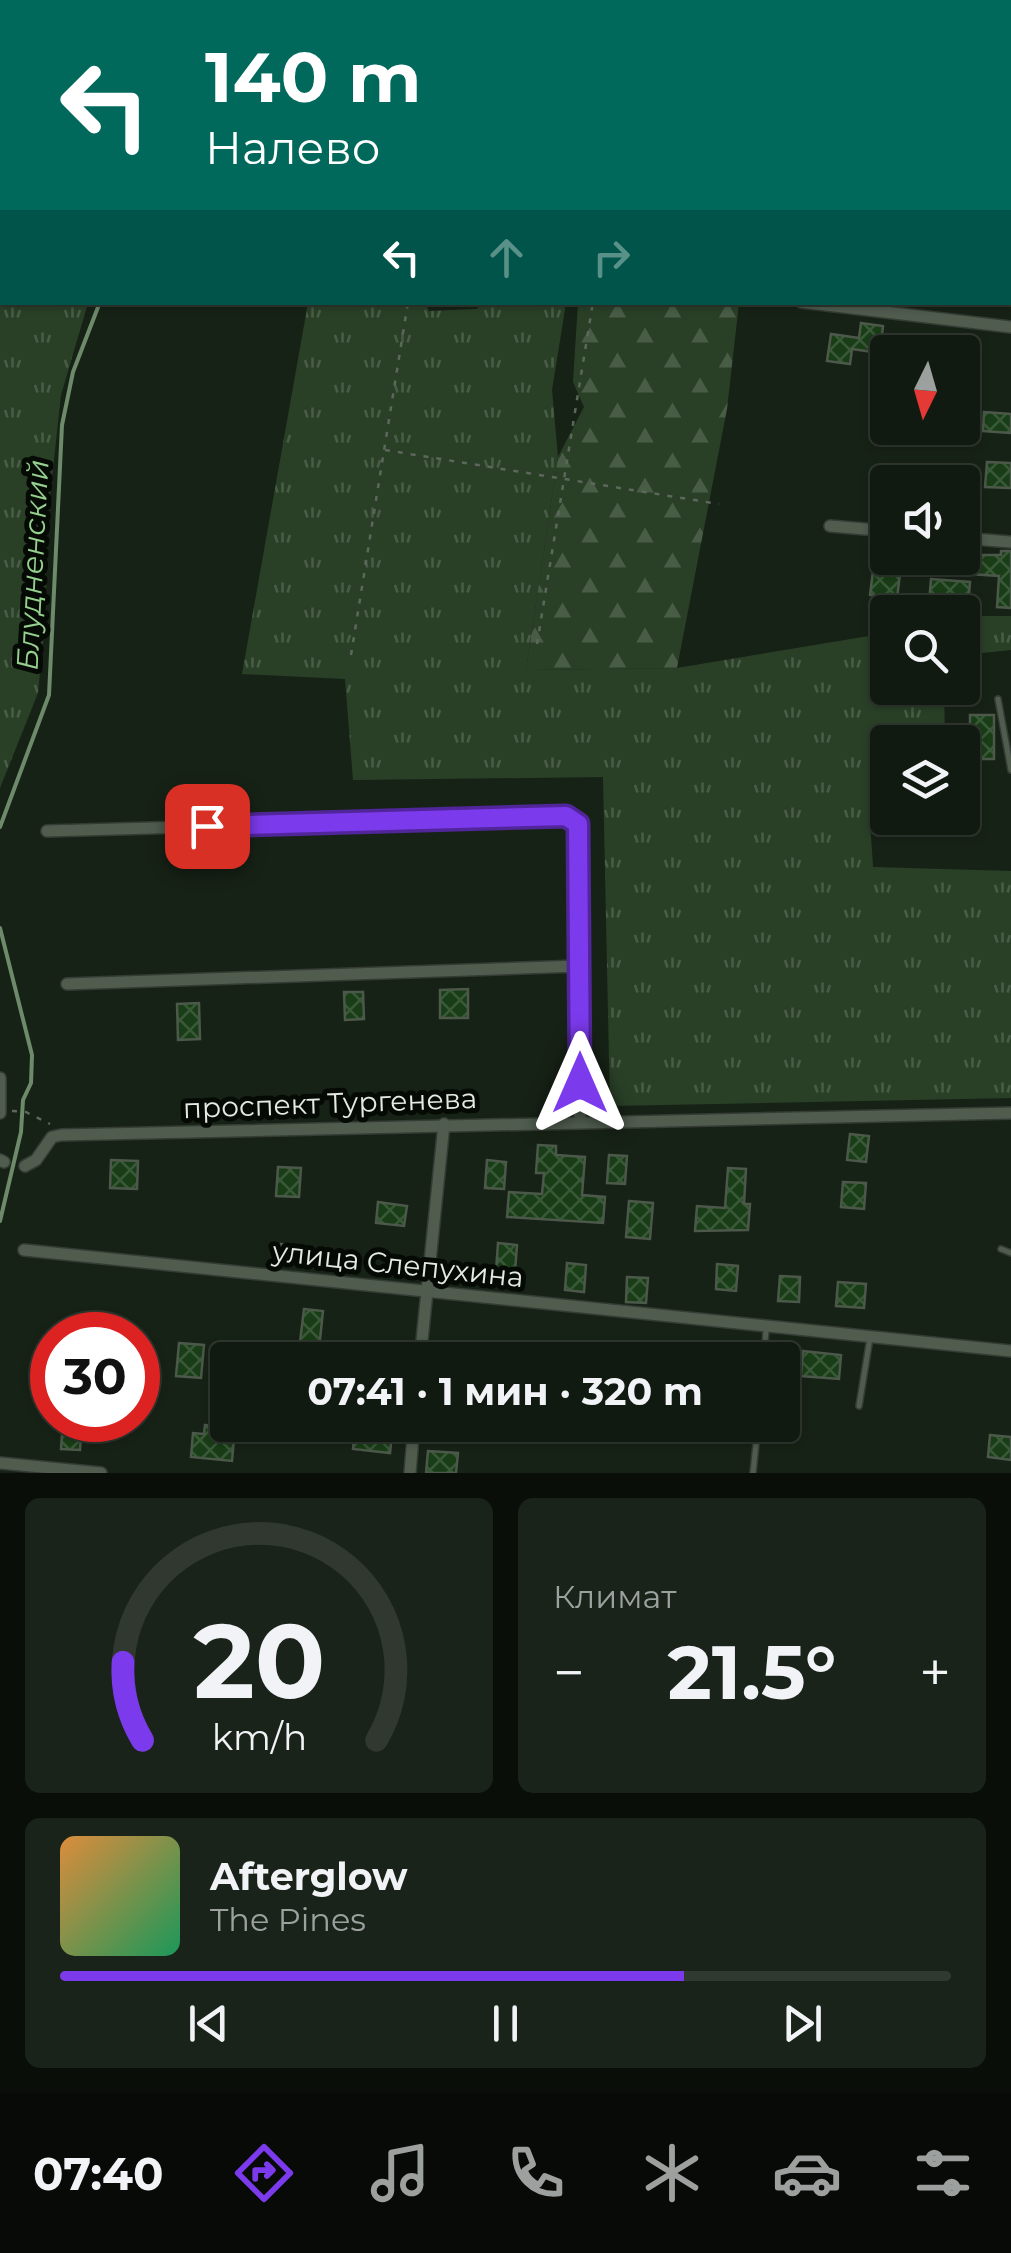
<!DOCTYPE html>
<html lang="ru">
<meta charset="utf-8">
<style>
:root{--surface:#111a10;--page:#1a2319;--text:#f1f3f6;--muted:#9ca19f;--line:#303830;--accent:#7c3aed}
body{margin:0;font-family:Montserrat,sans-serif;background:var(--page);color:var(--text);height:100vh;display:flex;flex-direction:column;font-size:38px;white-space:nowrap}
*{box-sizing:border-box;margin:0}
p{font-size:32px;color:var(--muted)}
.icon{flex:none;width:55px;height:55px;fill:none;stroke:currentColor;stroke-width:2;stroke-linecap:round;stroke-linejoin:round}
.map{position:relative;height:1473px;overflow:hidden}
.details{display:flex;flex-direction:column;gap:25px;padding:25px;background:#090e09;flex:1}
.details>*{flex:none}
.guide{position:absolute;left:0px;top:0px;width:1012px;height:305px;box-shadow:0 2px 8px #0004,0 0 0 2px var(--line);background:#00695c;color:#fff;overflow:hidden}
.needle{width:65px;rotate:185deg}
.tools{position:absolute;left:870px;top:335px;display:grid;gap:20px}
.tools a{display:grid;place-items:center;width:110px;height:110px;border-radius:10px;background:var(--surface);box-shadow:0 2px 8px #0004,0 0 0 2px var(--line);font-size:50px}
.speed{position:absolute;left:30px;top:1312px;display:flex;gap:20px;font-size:50px;font-weight:700;text-align:center}
.speed>*{display:grid;place-content:center;width:130px;height:130px;border-radius:50%;background:var(--surface);box-shadow:0 2px 8px #0004,0 0 0 2px var(--line);line-height:1}
.speed .limit{border:15px solid #d22;background:#fff;color:#111}
.pin{position:absolute;display:grid;place-items:center;width:85px;height:85px;color:#fff;margin:-42px;border-radius:20px;box-shadow:0 5px 15px #0006}
.me{position:absolute;width:110px;margin:-55px;rotate:0deg;stroke-linejoin:round;filter:drop-shadow(0 0 8px #0008)}
.turn{display:flex;align-items:center;gap:35px;height:210px;padding:0 40px;font-size:45px}
.turn .icon{width:130px;height:130px;stroke-width:2.5}
.turn b{display:block;font-size:70px;line-height:85px}
.lanes{display:flex;align-items:center;height:95px;padding:0 40px;background:#0003;justify-content:center;gap:50px;direction:ltr}
.lanes .off{opacity:.35}
.big{font-size:75px;font-weight:700;line-height:1.1}
.details .card{flex:1;display:flex;flex-direction:column;justify-content:center;gap:15px;min-width:0;padding:0 35px;border-radius:15px;background:var(--page)}
.details .dial{align-items:center;gap:0}
.dial svg{height:260px;overflow:visible;fill:none;stroke:var(--line);stroke-width:7;stroke-linecap:round;text-anchor:middle}
.dial text{fill:var(--text);stroke:none}
.song{display:flex;align-items:center;gap:30px}
.cover{width:120px;height:120px;border-radius:15px;background:linear-gradient(135deg,hsl(30 70% 55%),hsl(150 70% 35%))}
.played{height:10px;border-radius:5px;background:linear-gradient(90deg,var(--accent) 70%,var(--line) 70%)}
.keys{display:flex;justify-content:space-around;direction:ltr}
.heat{display:flex;justify-content:space-between;align-items:center;font-size:55px;direction:ltr}
.details .tiles{flex:1;display:grid;gap:25px;grid-template-columns:1fr 1fr}
.card:last-child{grid-column:span 2}
.trip{position:absolute;left:210px;top:1342px;width:590px;height:100px;border-radius:10px;background:var(--surface);box-shadow:0 2px 8px #0004,0 0 0 2px var(--line);font-weight:700;line-height:100px;text-align:center}
.tab-bar{display:flex;height:160px;justify-content:space-around;align-items:center;background:#070a06;color:var(--muted)}
.tab-bar .icon{width:70px;height:70px}
.tab-bar .selected{color:var(--accent)}
.tab-bar b{font-size:45px;color:var(--text)}
.map>svg:first-child{display:block}
.grass{fill:url(#grass-tufts)}
.forest{fill:url(#forest-firs)}
.lines{fill:none;stroke-linecap:round;stroke-linejoin:round}
.stream{stroke:#6d8a6b;stroke-width:4}
.building{fill:url(#building-cross-hatch);stroke:#4b584a;stroke-width:2.5}
.lane-casing{stroke:#343c34;stroke-width:8}
.street-casing{stroke:#343c34;stroke-width:14}
.path{stroke:#5d675c;stroke-width:2.5;stroke-dasharray:5 8;stroke-linecap:butt}
.lane{stroke:#4f5c4e;stroke-width:5}
.street{stroke:#4f5c4e;stroke-width:11}
.route-casing{stroke:#51269a;stroke-width:25}
.route{stroke:#7c3aed;stroke-width:18}
.labels{text-anchor:middle;stroke-width:10;stroke-linejoin:round;paint-order:stroke}
.street-label{font-size:28px;fill:#e4ebe3;stroke:#060a05}
.water-label{font-size:30px;font-style:italic;fill:#95d08f;stroke:#060a05}
</style>
<div class="map">
<svg width="1011" height="1473" viewBox="0 0 1011 1473">
<defs>
<pattern id="grass-tufts" width="24" height="20" patternUnits="userSpaceOnUse" patternTransform="scale(2.5)"><rect width="24" height="20" fill="#294027"/><path d="M3 7l-1-3M5 7V3M7 7l1-3M15 17l-1-3M17 17v-4M19 17l1-3" fill="none" stroke="#485c46"/></pattern>
<pattern id="forest-firs" width="22" height="20" patternUnits="userSpaceOnUse" patternTransform="scale(2.5)"><rect width="22" height="20" fill="#294027"/><path d="M5 1l3.5 6h-7zM16 11l3.5 6h-7z" fill="#485c46"/></pattern>
<pattern id="building-cross-hatch" width="8" height="8" patternUnits="userSpaceOnUse" patternTransform="scale(2.5)"><rect width="8" height="8" fill="#193d16"/><path d="M0 0l8 8M0 8l8-8" fill="none" stroke="#3a5938"/></pattern>
</defs>
<rect width="100%" height="100%" fill="#172216"/>
<g class="grass">
<path d="M0 0H127L2 2V302L88 303 61 395 44 551 47 599 38 693 0 788Z"/>
<path d="M308 303H425L429 311 476 309 485 303H566L552 390 558 457 526 670 677 668 887 633 888 688H944L945 742H888V818H945V821L870 822 873 867 1011 871V1098L610 1106 603 777 353 780 345 679 242 674Z"/>
<path d="M979 616H1011V650L963 655V619Z"/>
</g>
<path class="forest" d="M578 303H739L727 409 677 668 526 670 558 457 584 407 573 382Z"/>
<g class="lines">
<g class="stream">
<path d="M145 2V0"/>
<path d="M0 827 49 695 62 425 73 372 100 302"/>
<path d="M0 928 32 1055 31 1083 23 1100 21 1132 0 1221"/>
</g>
</g>
<g class="building">
<path d="M861 323 883 326 880 353 852 349 850 364 827 361 831 334 859 338Z"/>
<path d="M984 412 1011 414V433L983 431Z"/>
<path d="M987 462 1011 463V488L985 487Z"/>
<path d="M1001 551H1011V608L997 607 999 576 970 574 972 555H1001Z"/>
<path d="M873 571 900 574 897 598 870 595Z"/>
<path d="M931 579 970 582 968 606 929 603Z"/>
<rect x="970" y="715" width="24" height="44"/>
<path d="M468 989V1018H440V990Z"/>
<path d="M344 992H363L364 1019 345 1020Z"/>
<path d="M199 1003 200 1039 178 1040 177 1004Z"/>
<path d="M850 1134 869 1136 866 1162 847 1160Z"/>
<path d="M538 1145 556 1146V1155L585 1157 582 1195 605 1197 603 1223 507 1217 509 1192 542 1194 544 1173H536Z"/>
<path d="M609 1155 627 1156 625 1184 607 1183Z"/>
<path d="M111 1160 138 1161 137 1189 110 1188Z"/>
<path d="M487 1160 506 1162 504 1189 485 1188Z"/>
<path d="M278 1167 301 1168 299 1197 276 1196Z"/>
<path d="M728 1168 746 1169 744 1204H750L748 1230 695 1231 697 1206 725 1208Z"/>
<path d="M843 1182 866 1183 864 1209 841 1207Z"/>
<path d="M629 1201 653 1203 650 1239 626 1237Z"/>
<path d="M378 1202 407 1206 404 1226 376 1223Z"/>
<path d="M498 1243 517 1245 515 1272 496 1271Z"/>
<path d="M281 1244 312 1248 310 1266 279 1262Z"/>
<path d="M567 1263 586 1265 584 1292 565 1290Z"/>
<path d="M717 1264 738 1266 736 1291 716 1289Z"/>
<path d="M780 1276 800 1277 799 1302 778 1301Z"/>
<path d="M627 1277 648 1278 646 1303 626 1302Z"/>
<path d="M838 1282 866 1284 864 1308 836 1306Z"/>
<path d="M304 1309 323 1311 319 1349 357 1353V1360H293L294 1349 299 1350Z"/>
<path d="M179 1343 204 1345 201 1378 176 1376Z"/>
<path d="M803 1351 841 1355 839 1379 801 1376Z"/>
<path d="M63 1420H82L80 1450 61 1449Z"/>
<path d="M205 1425 235 1428 232 1461 191 1457 193 1433 204 1434Z"/>
<path d="M355 1425H393L390 1453 353 1449Z"/>
<path d="M990 1435 1011 1437V1460L988 1457Z"/>
<path d="M428 1451 458 1453 456 1473H426Z"/>
</g>
<g class="lines">
<g class="lane-casing">
<g id="lane">
<path d="M684 2V0"/>
<path d="M1010 80H1011"/>
<path d="M998 699 1011 770"/>
<path d="M1001 1249 1011 1253"/>
<path d="M764 1360 766 1329"/>
<path d="M859 1406 870 1338"/>
<path d="M753 1473 758 1425"/>
</g>
</g>
<g class="street-casing">
<g id="street">
<path d="M801 302 1011 327"/>
<path d="M830 526 888 531"/>
<path d="M962 538 1011 542"/>
<path d="M47 831 566 816 578 824 580 1122"/>
<path d="M67 984 579 966"/>
<path d="M0 1078V1113"/>
<path d="M0 1160 4 1162"/>
<path d="M25 1166 36 1160 52 1137 61 1135 1011 1113"/>
<path d="M24 1250 1011 1351"/>
<path d="M420 1360 444 1124"/>
<path d="M0 1463 101 1473"/>
<path d="M410 1473 414 1425"/>
</g>
</g>
<g class="path">
<path d="M361 2V0"/>
<path d="M454 2V0"/>
<path d="M634 2V0"/>
<path d="M798 2 799 0"/>
<path d="M385 450 719 504"/>
<path d="M537 644 593 302"/>
<path d="M351 655 408 302"/>
<path d="M12 1111 26 1112 50 1124"/>
</g>
<use href="#lane" class="lane"/>
<use href="#street" class="street"/>
</g>
<g class="lines">
<g class="route-casing">
<path id="route" d="M207 826 566 816 578 824 580 1083"/>
</g>
<use href="#route" class="route"/>
</g>
<g class="labels">
<g class="street-label">
<text transform="translate(330 1103) rotate(-2)" y="10">проспект Тургенева</text>
<text transform="translate(398 1264) rotate(6)" y="10">улица Слепухина</text>
</g>
<g class="water-label">
<text transform="translate(33 565) rotate(-87)" y="10">Блудненский</text>
</g>
</g>
</svg>
<div class="tools">
<a><svg class="needle" viewBox="-14 -14 28 28"><path d="M0-13l5 13h-10z" fill="#e53935"/><path d="M0 13l5-13h-10z" fill="#9ca19f"/></svg></a>
<a><svg class="icon" aria-label="sound" viewBox="0 0 24 24"><path d="M4 9h4l5-4v14l-5-4H4zM17 9q2 3 0 6"/></svg></a>
<a><svg class="icon" aria-label="search" viewBox="0 0 24 24"><circle cx="10" cy="10" r="6"/><path d="M15 15l6 6"/></svg></a>
<a><svg class="icon" aria-label="layers" viewBox="0 0 24 24"><path d="M12 4l9 5-9 5-9-5zM3 14l9 5 9-5"/></svg></a>
</div>
<div class="speed"><div class="limit">30</div></div>
<div class="pin" style="left:207px;top:826px;background:#d93025"><svg class="icon" aria-label="arrive" viewBox="0 0 24 24"><path d="M6 21V4h12l-3 4 3 4H6"/></svg></div>
<svg class="me" style="left:580px;top:1083px" viewBox="-20 -20 40 40"><path d="M0-17L14 15 0 8-14 15z" fill="#7c3aed" stroke="#fff" stroke-width="4"/></svg>
<div class="trip">07:41 · 1 мин · 320 m</div>
<div class="guide">
<div class="turn"><svg class="icon" aria-label="left" viewBox="0 0 24 24"><path d="M17 20v-9H6M10 6l-5 5 5 5"/></svg><div><b>140 m</b>Налево</div></div>
<div class="lanes"><svg class="icon" aria-label="left" viewBox="0 0 24 24"><path d="M17 20v-9H6M10 6l-5 5 5 5"/></svg><svg class="icon off" aria-label="ahead" viewBox="0 0 24 24"><path d="M12 20V5M6 11l6-6 6 6"/></svg><svg class="icon off" aria-label="right" viewBox="0 0 24 24"><path d="M7 20v-9h11M14 6l5 5-5 5"/></svg></div>
</div>
</div>
<section class="details">
<div class="tiles">
<div class="card dial"><svg viewBox="0 0 100 80">
<path d="M14 69A42 42 0 1 1 86 69"/>
<path d="M14 69A42 42 0 0 1 8 45" stroke="#7c3aed"/>
<text x="50" y="56" font-size="32" font-weight="700">20</text>
<text x="50" y="72" font-size="11">km/h</text>
</svg></div>
<div class="card"><p>Климат</p>
<div class="heat"><a>−</a><b class="big">21.5°</b><a>+</a></div>
</div>
<div class="card">
<div class="song"><i class="cover"></i><div><b>Afterglow</b><p>The Pines</p></div></div>
<div class="played"></div>
<div class="keys"><svg class="icon" aria-label="previous" viewBox="0 0 24 24"><path d="M18 5L8 12l10 7zM5 5v14"/></svg><svg class="icon" aria-label="pause" viewBox="0 0 24 24"><path d="M8 5v14M16 5v14"/></svg><svg class="icon" aria-label="next" viewBox="0 0 24 24"><path d="M6 5l10 7-10 7zM19 5v14"/></svg></div>
</div>
</div>
</section>
<nav class="tab-bar">
<b>07:40</b>
<svg class="icon selected" aria-label="directions" viewBox="0 0 24 24"><path d="M12 3l9 9-9 9-9-9zM9 14v-3h6M13 9l2 2-2 2"/></svg>
<svg class="icon" aria-label="music" viewBox="0 0 24 24"><path d="M9 18V5l10-2v13"/><circle cx="6" cy="18" r="3"/><circle cx="16" cy="16" r="3"/></svg>
<svg class="icon" aria-label="phone" viewBox="0 0 24 24"><path d="M5 4h4l2 5-3 2q2 4 5 5l2-3 5 2v4C11 20 4 13 5 4z"/></svg>
<svg class="icon" aria-label="climate" viewBox="0 0 24 24"><path d="M12 3v18M4 7l16 10M4 17L20 7"/></svg>
<svg class="icon" aria-label="car" viewBox="0 0 24 24"><path d="M5 17H2v-5l4-1 3-4h7l3 4 3 1v5h-3M9 17h6M6 11h13"/><circle cx="7" cy="17" r="2"/><circle cx="17" cy="17" r="2"/></svg>
<svg class="icon" aria-label="filters" viewBox="0 0 24 24"><path d="M4 7h16M4 17h16"/><circle cx="9" cy="7" r="2"/><circle cx="15" cy="17" r="2"/></svg>
</nav>
